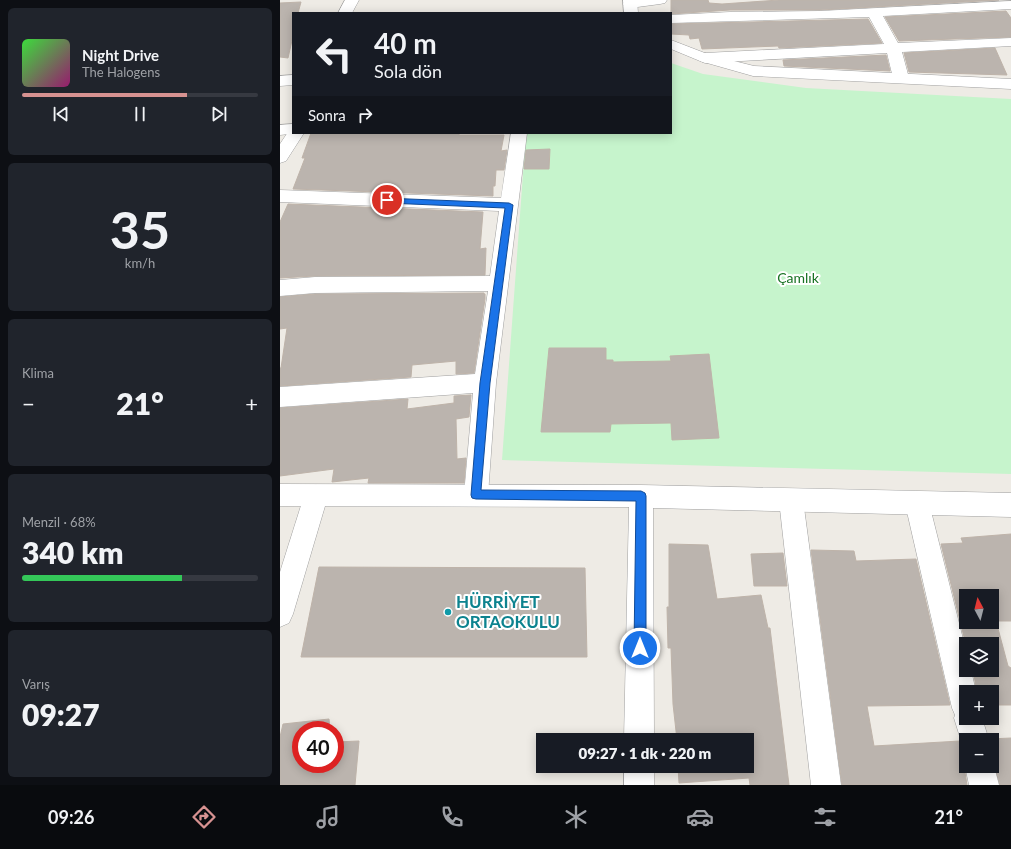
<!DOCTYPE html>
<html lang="tr">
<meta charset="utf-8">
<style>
:root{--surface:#171b24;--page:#20242c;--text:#f1f3f6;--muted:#9ea1a6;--line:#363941;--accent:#d79291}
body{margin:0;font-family:Lato,sans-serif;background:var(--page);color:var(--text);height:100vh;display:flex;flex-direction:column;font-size:15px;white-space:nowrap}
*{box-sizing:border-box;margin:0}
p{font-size:13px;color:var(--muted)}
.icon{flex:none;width:22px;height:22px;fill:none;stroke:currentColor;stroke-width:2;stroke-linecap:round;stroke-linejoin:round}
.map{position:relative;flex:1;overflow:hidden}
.drawer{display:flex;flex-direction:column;gap:8px;padding:8px;background:#0d0f14;width:280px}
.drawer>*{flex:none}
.guide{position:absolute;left:12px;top:12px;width:380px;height:122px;border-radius:0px;box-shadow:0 2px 10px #0003;background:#171b24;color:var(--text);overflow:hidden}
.needle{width:26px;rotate:353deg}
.tools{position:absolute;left:679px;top:589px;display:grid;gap:8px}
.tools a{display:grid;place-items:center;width:40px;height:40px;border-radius:0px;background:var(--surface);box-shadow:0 2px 10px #0003;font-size:20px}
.speed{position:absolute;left:12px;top:721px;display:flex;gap:8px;font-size:20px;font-weight:700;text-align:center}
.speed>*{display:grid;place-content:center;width:52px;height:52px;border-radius:50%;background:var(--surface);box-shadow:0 2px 10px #0003;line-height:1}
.speed .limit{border:6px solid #d22;background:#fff;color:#111}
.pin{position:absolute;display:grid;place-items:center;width:34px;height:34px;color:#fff;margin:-17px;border:2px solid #fff;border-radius:50%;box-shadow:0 1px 4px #0007}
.me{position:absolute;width:44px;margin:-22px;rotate:0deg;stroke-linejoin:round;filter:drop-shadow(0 0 3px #0008)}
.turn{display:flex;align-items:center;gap:14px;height:84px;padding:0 16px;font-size:18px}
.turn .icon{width:52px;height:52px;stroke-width:2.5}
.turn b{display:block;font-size:28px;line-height:34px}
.then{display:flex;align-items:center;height:38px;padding:0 16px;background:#0003;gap:8px;font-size:15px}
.big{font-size:30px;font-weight:800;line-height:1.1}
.drawer .tile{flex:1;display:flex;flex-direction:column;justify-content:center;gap:6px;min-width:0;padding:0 14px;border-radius:6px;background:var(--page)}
.drawer .dial{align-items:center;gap:0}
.dial b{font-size:52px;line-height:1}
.song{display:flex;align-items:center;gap:12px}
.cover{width:48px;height:48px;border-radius:6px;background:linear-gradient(135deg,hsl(120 70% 55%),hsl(320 70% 35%))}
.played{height:4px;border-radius:2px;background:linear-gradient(90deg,var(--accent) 70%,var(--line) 70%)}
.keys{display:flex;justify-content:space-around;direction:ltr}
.heat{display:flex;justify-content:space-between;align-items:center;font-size:22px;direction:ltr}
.charge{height:6px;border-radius:3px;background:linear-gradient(90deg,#34c759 68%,var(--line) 0)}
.trip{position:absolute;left:256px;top:733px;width:218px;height:40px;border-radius:0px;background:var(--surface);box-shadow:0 2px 10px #0003;font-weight:800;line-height:40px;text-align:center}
.menu{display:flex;height:64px;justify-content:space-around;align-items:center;background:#090b0e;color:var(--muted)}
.menu .icon{width:28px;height:28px}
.menu .selected{color:var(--accent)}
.menu b{font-size:18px;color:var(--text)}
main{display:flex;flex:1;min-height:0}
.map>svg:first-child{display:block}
.park{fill:#c6f4cc}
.building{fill:#bbb4ae;stroke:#beb3a9;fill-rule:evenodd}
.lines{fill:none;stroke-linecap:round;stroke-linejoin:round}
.minor-casing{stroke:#9f9f9f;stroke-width:1}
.tertiary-casing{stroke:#9f9f9f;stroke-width:1}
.minor{fill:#fff;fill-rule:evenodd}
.tertiary{fill:#fff;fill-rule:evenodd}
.route{fill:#1a73e8;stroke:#114b97}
.culture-dot{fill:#0f9aa8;stroke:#fff;stroke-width:1.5}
.labels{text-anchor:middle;stroke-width:4;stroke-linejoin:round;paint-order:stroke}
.park-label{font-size:14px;fill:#177122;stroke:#fff}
.near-culture-label{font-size:17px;font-weight:bold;fill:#0d838f;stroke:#fff;text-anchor:start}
</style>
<main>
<section class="drawer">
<div class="tile">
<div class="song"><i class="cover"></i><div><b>Night Drive</b><p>The Halogens</p></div></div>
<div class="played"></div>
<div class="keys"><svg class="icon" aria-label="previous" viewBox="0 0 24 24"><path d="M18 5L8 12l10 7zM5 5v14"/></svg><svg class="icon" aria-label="pause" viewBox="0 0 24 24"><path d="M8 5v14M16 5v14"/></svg><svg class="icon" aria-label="next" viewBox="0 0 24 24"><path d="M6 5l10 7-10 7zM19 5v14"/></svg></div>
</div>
<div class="tile dial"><b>35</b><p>km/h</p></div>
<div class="tile"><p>Klima</p>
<div class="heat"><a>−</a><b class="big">21°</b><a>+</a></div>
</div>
<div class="tile"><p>Menzil · 68%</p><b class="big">340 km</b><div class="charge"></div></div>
<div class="tile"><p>Varış</p><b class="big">09:27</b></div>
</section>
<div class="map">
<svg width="731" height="785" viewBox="0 0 731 785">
<rect width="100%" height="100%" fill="#eeebe5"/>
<path class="park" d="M391 63 423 74 526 88 731 99V474L222 460 246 133H391Z"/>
<g class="building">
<path d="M391 0H428L429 3 442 4 499 0H719L540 10H450L391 14Z"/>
<path d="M21 2 18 13H13V36L8 58 0 57V3Z"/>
<path d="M726 11 731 18V37L619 41 605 17Z"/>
<path d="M588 19 602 43 499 48 498 46 422 49 419 38 410 39 409 35 391 34V24Z"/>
<path d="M715 48 727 75 629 72 624 53Z"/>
<path d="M606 55 610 71 504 66 503 60Z"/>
<path d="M31 133H179V135H224L221 151 227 150 224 170H216L215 186H213V196L13 189 25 158H22Z"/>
<path d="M270 149 269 169H244L246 150Z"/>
<path d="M8 204 203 212 200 249 206 248 205 275 35 276 0 278V222Z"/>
<path d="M204 293V294H205V299L194 373 176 374V361L132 365 131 377 0 386V368H1L7 328 0 329V297L35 294Z"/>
<path d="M269 348H326V360H333V362L391 361 390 356 429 354 439 438 392 440 391 423 331 424 330 432H261Z"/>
<path d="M191 395 189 417 176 419 177 459 186 458 184 483H88L89 478 52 482 54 469 0 476V408L128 399 127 409 174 403V396Z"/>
<path d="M731 534V621H716L728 666 731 668V705H712V692H697L693 670H712V644L686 645 661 544 683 543 681 538ZM686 596H712V622H686Z"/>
<path d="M389 544 428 545 437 599 481 595 488 628H490L509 785H470L469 778 399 783 398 766H467V740H397L393 704 391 648H388L387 607H389Z"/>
<path d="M531 550 574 551 576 561 636 559 670 705 587 706 594 746 680 741 683 750 686 752V763L684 766 687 785H562Z"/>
<path d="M503 553 507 586H474L471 554Z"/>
<path d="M39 567 305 568 307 657H21Z"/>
<path d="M49 719 50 730H21V764H55V742L79 741 75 785H0V737L3 724Z"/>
<path d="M731 738V785H720L712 758V740L710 739Z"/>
</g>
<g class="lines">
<g class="minor-casing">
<g id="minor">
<path d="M349 0H387L385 3 380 4 350 8 345 7 343 4 345 1Z"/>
<path d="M731 1V9L603 16 618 43 731 38V46L622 52 629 78 626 81 621 83 616 81 613 78 607 53 425 63 420 61 417 58 420 55 425 53 604 44 589 17 391 23V15L450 12 540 11Z"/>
<path d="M13 75V85L0 86V76Z"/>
<path d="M13 124V133H18L0 135V125Z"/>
<path d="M231 133H247L216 383 208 495 205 503 196 506 187 503 184 495 193 393 0 407V387L195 374 208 291 35 293 0 296V280L35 277 210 276 219 211 0 202V190L221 198Z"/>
<path d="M36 485 45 488 48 496 13 614 9 623 0 627V572L24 496 27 488Z"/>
<path d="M511 489 520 492 523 500 561 785H531L499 500 502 492Z"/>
<path d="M637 492 646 495 649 503 686 651V670H691L696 692H686V718H702L709 740H686V751L684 750 674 718 675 715 672 708 625 503 628 495Z"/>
<path d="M712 759 719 785H689L685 766 686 764V766H712Z"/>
</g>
</g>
<g class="tertiary-casing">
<g id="tertiary">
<path d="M65 0H79L72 13H58Z"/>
<path d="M343 0H357L358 13H344Z"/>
<path d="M391 40 430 55 474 66 731 79V89L473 76 420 61 391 49Z"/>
<path d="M13 128V133H24L6 161 0 163V144L10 129Z"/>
<path d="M0 484 361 485 731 493V517L373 508 374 740H344L349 507 0 506Z"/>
<rect x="344" y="766" width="30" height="19"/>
</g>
</g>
<use href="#minor" class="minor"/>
<use href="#tertiary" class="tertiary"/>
</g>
<path class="route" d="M104 198 229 203 233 205 210 383 201 490 361 491 365 493 366 496V648L364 652 360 654 356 652 354 648 356 501 196 499 192 498 191 495 200 383 225 208 107 203 103 200Z"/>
<circle class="culture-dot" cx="168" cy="612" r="4"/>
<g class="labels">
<g class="park-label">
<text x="518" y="283">Çamlık</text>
</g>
<g class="near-culture-label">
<text x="176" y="608">HÜRRİYET<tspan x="176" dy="20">ORTAOKULU</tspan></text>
</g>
</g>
</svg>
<div class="tools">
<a><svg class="needle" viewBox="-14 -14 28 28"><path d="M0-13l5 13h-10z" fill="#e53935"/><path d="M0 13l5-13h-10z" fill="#9ea1a6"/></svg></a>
<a><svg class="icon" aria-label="layers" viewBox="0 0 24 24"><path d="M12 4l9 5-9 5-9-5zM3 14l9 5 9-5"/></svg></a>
<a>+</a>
<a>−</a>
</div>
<div class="speed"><div class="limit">40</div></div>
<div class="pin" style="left:107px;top:200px;background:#d93025"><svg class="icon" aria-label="arrive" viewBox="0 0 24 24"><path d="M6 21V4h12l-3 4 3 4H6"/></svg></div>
<svg class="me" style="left:360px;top:648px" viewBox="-20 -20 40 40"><circle r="17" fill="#1a73e8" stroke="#fff" stroke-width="3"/><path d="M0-11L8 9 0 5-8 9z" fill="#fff"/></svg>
<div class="trip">09:27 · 1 dk · 220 m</div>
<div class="guide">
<div class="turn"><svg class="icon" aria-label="left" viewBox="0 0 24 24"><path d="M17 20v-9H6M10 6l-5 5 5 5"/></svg><div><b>40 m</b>Sola dön</div></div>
<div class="then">Sonra<svg class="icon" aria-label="right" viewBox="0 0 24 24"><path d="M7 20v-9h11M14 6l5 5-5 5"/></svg></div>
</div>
</div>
</main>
<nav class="menu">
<b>09:26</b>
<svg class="icon selected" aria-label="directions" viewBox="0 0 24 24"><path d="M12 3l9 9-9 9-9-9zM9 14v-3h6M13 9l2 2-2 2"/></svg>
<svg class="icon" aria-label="music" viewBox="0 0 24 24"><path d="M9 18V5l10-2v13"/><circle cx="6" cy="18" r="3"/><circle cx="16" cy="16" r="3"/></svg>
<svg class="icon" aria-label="phone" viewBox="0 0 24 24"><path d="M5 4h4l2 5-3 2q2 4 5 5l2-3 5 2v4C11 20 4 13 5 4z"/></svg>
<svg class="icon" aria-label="climate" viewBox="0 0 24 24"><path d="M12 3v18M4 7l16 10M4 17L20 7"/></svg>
<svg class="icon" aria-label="car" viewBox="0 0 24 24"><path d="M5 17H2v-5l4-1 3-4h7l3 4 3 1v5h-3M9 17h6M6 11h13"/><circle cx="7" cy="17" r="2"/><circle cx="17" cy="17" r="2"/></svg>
<svg class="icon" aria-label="filters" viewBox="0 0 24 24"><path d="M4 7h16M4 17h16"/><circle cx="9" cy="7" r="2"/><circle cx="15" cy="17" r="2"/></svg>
<b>21°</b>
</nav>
